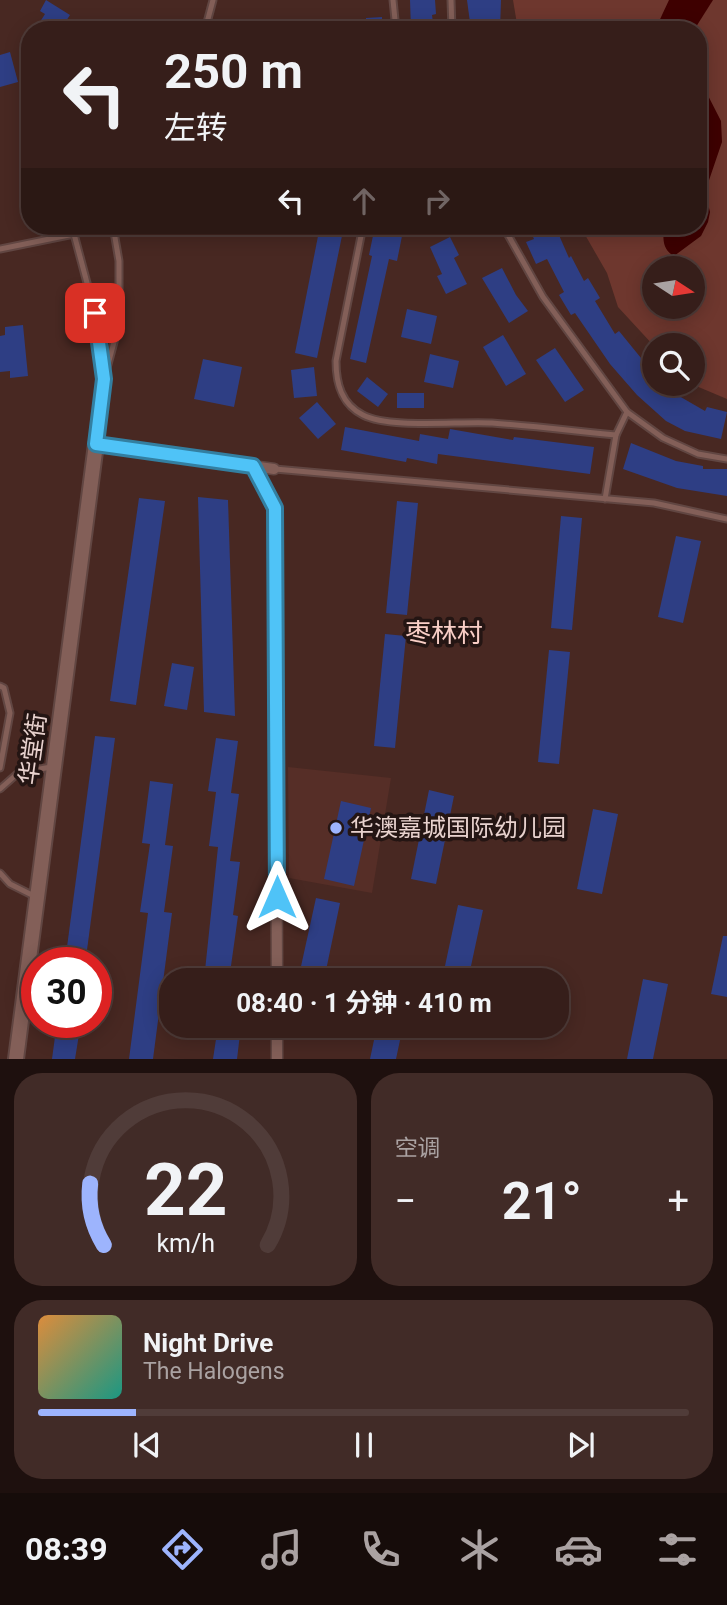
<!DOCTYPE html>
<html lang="zh">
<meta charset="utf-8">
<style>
:root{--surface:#361e1a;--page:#412b27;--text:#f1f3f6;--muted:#aaa2a2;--line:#503c39;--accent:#9db4fd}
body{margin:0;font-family:Roboto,"Noto Sans SC",sans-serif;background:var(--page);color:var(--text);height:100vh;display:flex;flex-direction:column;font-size:26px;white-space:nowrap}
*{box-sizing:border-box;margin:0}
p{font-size:23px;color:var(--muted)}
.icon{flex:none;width:38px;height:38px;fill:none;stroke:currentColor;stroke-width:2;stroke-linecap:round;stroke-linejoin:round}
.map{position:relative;height:1059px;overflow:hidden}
.sheet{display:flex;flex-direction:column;gap:14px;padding:14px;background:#1e100e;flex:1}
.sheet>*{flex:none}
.top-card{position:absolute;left:21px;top:21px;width:686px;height:214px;border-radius:28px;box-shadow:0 4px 18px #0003,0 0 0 2px var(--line);background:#361e1a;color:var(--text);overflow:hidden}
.needle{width:46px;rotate:102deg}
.controls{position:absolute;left:642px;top:256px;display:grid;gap:14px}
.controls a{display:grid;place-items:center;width:63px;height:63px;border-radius:50%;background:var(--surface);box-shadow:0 4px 18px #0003,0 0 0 2px var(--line);font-size:35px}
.speed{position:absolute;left:21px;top:947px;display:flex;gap:14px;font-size:35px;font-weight:700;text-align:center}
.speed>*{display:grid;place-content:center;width:91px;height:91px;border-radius:50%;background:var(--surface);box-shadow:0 4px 18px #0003,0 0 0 2px var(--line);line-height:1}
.speed .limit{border:10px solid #d22;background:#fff;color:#111}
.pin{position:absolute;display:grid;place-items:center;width:60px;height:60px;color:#fff;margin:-30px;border-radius:14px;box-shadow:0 4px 10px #0006}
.me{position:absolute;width:77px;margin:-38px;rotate:0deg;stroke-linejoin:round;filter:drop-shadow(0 0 5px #0008)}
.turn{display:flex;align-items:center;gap:24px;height:147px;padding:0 28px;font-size:32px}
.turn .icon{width:91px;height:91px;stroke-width:2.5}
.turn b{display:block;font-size:49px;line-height:60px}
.lanes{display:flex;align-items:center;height:66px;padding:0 28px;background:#0003;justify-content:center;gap:35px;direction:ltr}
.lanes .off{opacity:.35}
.big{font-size:52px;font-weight:700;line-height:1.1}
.sheet .tile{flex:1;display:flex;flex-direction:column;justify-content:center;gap:10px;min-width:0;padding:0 24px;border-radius:28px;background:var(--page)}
.sheet .dial{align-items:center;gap:0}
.dial svg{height:182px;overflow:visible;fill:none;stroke:var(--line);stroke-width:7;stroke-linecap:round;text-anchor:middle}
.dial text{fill:var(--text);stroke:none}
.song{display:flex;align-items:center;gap:21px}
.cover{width:84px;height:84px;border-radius:10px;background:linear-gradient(135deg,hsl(30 70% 55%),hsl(170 70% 35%))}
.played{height:7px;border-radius:4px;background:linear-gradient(90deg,var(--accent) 15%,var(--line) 15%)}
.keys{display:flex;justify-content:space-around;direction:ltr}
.heat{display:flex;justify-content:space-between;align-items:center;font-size:38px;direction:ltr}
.sheet .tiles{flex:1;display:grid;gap:14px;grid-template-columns:1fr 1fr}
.tile:last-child{grid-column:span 2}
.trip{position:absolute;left:159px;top:968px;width:410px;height:70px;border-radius:28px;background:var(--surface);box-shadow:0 4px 18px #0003,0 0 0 2px var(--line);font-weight:700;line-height:70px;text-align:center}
.tab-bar{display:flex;height:112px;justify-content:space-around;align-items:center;background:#160c0a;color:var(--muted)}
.tab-bar .icon{width:49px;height:49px}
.tab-bar .on{color:var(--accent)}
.tab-bar b{font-size:32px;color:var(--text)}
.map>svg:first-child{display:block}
.built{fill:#562e27}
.green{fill:#6e372e;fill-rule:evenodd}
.water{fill:#3e0000}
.building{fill:#2e3e84}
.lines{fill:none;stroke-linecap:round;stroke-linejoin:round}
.lane-casing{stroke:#614642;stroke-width:9}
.street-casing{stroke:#614642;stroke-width:13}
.secondary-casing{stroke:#614642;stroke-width:18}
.lane{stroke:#835f58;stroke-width:5}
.street{stroke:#835f58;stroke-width:10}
.secondary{stroke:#835f58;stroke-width:14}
.route-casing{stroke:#337fa1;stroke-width:18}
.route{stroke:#4fc3f7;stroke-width:12}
.poi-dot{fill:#9db4fd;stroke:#241513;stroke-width:2.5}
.labels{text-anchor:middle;stroke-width:7;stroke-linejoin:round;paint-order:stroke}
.street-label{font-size:24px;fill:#e8d2ce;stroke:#241513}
.poi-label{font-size:24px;fill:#e8d2ce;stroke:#241513;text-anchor:start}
.neighbourhood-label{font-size:26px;fill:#f9cec6;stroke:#241513}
</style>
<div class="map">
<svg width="727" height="1059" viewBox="0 0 727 1059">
<rect width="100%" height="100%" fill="#482822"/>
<path class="built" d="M288 767 391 778 372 893 289 878Z"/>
<path class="green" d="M513 0H727V399L689 383H693V345L654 346 618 307 607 273 580 226H698V30H518ZM654 268H693V306H654Z"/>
<g class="water">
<path d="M669 0H713L694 30H655Z"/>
<path d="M698 76 721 121 722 142 705 192 710 212 708 222 701 236 674 256C662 249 663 239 664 226H698Z"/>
</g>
<g class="building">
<path d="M46 0 70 15 64 24 73 30H35L45 14 40 11Z"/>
<path d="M410 0H435L436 14 432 15 434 30H411Z"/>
<path d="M467 0H501L500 30H471Z"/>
<path d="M382 17V30H366V18Z"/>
<path d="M10 52 18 82 0 87V55Z"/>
<path d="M320 226H344L317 358 295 353Z"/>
<path d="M375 226H404L397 261 389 259 366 363 350 359 372 256 369 255Z"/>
<path d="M528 226H555L569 258 571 256 584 281 588 278 600 298 595 301 615 334 619 331 654 374V383H665L672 392 705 411 707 407 727 412 721 439 685 431 666 421 637 395 610 364 575 313 571 315 559 295 564 292 547 259 536 264 526 242 534 239Z"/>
<path d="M450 237 459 255 454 258 467 284 446 294 437 276 442 274 430 247Z"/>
<path d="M502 268 516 295 528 311 509 323 482 278Z"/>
<path d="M407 309 437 316 431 344 401 337Z"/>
<path d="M23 325 28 376 10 378V371L0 372V336L5 335V327Z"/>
<path d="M503 335 526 374 506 386 483 347Z"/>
<path d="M555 348 584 390 565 402 536 360Z"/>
<path d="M430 354 459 361 453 388 424 382Z"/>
<path d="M203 359 242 367 234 407 194 399Z"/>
<path d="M314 367 317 396 294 398 291 370Z"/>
<path d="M367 377 388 394 378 407 357 391Z"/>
<rect x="397" y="393" width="27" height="15"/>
<path d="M317 402 336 424 318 439 299 418Z"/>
<path d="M345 427 419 441 420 434 448 439 450 429 513 440 514 437 594 447 590 474 438 454 437 464 407 458 406 462 341 450Z"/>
<path d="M631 443 676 461 703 466V469H727V496L677 488 623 469Z"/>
<path d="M198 497 228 500 235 716 204 712Z"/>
<path d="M139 498 165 501 136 705 110 701Z"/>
<path d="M397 501 418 503 407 615 386 613Z"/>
<path d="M561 516 582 518 572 630 551 628Z"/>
<path d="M676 536 701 541 683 623 658 617Z"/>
<path d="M385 634 406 636 395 748 374 746Z"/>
<path d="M549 650 570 652 559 764 538 762Z"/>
<path d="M172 663 194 667 187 710 164 706Z"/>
<path d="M95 736 115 738 87 950 67 947Z"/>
<path d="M216 738 238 741 231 793 239 794 230 861 240 862 233 915 238 916 229 980H204L218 847 209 846 216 792 208 791Z"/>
<path d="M150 781 173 784 165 845 173 846 164 912 172 913 153 1059H129L148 913 140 912 150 844 142 843Z"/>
<path d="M429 790 454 796 436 884 411 879Z"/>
<path d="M341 801 371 808 354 886 324 879Z"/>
<path d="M593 809 618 814 602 894 577 889Z"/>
<path d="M316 898 340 903 324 980H298Z"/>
<path d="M458 905 483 910 468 980H442Z"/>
<path d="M723 936H727V997L711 994Z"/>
<path d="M643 979 668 984 653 1059H627Z"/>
<path d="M57 1022H81L75 1059H52Z"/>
<path d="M218 1026H241L237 1059H213Z"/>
<path d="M377 1026H403L396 1059H370Z"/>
</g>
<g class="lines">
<g class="lane-casing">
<g id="lane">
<path d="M393 0 396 30"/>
<path d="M451 0 452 30"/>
<path d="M205 30 213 0"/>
<path d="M363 226 336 361C336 383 341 404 363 415 390 429 459 421 492 423 533 426 574 431 616 435"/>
<path d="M503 226 543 297 627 412 663 438 698 454 727 459"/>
<path d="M74 234 95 313 103 376"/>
<path d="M0 249 74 234 92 226"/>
<path d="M97 441 104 379 117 331 119 297V261L113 226"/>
<path d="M275 469 654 503 727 519"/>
<path d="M605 499 616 435 627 412"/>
<path d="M0 686 4 688 10 713 0 768"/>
<path d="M0 789 18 773 51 767"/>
<path d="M0 873 10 884 34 896"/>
</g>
</g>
<g class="street-casing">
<g id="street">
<path d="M96 444 274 469"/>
<path d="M253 466 275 508 277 980"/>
<path d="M277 1026V1059"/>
</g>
</g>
<g class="secondary-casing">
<path id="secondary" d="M16 1059 96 444"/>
</g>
<use href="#lane" class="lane"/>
<use href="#street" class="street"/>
<use href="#secondary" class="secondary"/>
</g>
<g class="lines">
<g class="route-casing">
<path id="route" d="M95 313 104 379 96 444 253 466 275 508 277 897"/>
</g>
<use href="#route" class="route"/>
</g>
<circle class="poi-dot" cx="336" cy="828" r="7"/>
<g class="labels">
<g class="street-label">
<text transform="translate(33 749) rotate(-82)" y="8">华堂街</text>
</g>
<g class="poi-label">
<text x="350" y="836">华澳嘉城国际幼儿园</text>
</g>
<g class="neighbourhood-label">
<text x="444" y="642">枣林村</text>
</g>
</g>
</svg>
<div class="controls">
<a><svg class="needle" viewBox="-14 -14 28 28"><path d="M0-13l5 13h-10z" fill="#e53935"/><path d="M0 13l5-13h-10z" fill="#aaa2a2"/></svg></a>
<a><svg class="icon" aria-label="search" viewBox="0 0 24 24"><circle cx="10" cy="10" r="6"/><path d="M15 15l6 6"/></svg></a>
</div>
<div class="speed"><div class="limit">30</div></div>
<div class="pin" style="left:95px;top:313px;background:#d93025"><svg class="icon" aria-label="arrive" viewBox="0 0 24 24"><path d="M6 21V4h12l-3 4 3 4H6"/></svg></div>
<svg class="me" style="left:277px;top:897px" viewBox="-20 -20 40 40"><path d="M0-17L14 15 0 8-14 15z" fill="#4fc3f7" stroke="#fff" stroke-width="4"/></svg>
<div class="trip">08:40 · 1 分钟 · 410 m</div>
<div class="top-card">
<div class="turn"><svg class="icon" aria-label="left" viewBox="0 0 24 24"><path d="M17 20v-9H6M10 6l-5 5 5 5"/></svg><div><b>250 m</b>左转</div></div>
<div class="lanes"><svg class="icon" aria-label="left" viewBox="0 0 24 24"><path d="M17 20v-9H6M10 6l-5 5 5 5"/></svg><svg class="icon off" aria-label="ahead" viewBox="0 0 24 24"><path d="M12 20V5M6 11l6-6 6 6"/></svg><svg class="icon off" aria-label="right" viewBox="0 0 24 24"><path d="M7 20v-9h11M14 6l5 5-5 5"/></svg></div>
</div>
</div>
<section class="sheet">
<div class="tiles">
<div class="tile dial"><svg viewBox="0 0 100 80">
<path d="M14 69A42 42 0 1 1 86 69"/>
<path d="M14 69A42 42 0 0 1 8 42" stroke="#9db4fd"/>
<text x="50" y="56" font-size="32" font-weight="700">22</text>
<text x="50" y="72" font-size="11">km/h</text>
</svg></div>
<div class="tile"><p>空调</p>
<div class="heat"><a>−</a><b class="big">21°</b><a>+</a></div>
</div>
<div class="tile">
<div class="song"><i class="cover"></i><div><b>Night Drive</b><p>The Halogens</p></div></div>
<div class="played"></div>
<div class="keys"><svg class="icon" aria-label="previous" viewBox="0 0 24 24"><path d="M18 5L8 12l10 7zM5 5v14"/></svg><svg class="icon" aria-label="pause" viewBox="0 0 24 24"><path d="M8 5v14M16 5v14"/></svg><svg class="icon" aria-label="next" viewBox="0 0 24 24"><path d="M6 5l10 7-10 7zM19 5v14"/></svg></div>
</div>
</div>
</section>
<nav class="tab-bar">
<b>08:39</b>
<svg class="icon on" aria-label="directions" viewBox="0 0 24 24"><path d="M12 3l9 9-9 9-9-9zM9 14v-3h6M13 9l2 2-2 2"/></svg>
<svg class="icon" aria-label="music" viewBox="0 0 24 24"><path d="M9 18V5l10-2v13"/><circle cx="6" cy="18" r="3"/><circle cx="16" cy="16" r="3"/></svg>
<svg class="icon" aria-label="phone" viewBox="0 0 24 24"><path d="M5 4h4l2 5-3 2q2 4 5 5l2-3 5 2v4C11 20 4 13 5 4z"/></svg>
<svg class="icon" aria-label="climate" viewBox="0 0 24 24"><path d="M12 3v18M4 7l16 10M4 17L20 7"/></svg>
<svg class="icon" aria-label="car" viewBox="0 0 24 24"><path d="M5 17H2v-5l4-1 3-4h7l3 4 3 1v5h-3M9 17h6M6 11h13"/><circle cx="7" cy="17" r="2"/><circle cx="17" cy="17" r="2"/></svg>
<svg class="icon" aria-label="filters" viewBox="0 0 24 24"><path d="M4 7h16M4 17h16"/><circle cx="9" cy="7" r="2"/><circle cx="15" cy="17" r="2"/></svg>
</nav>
